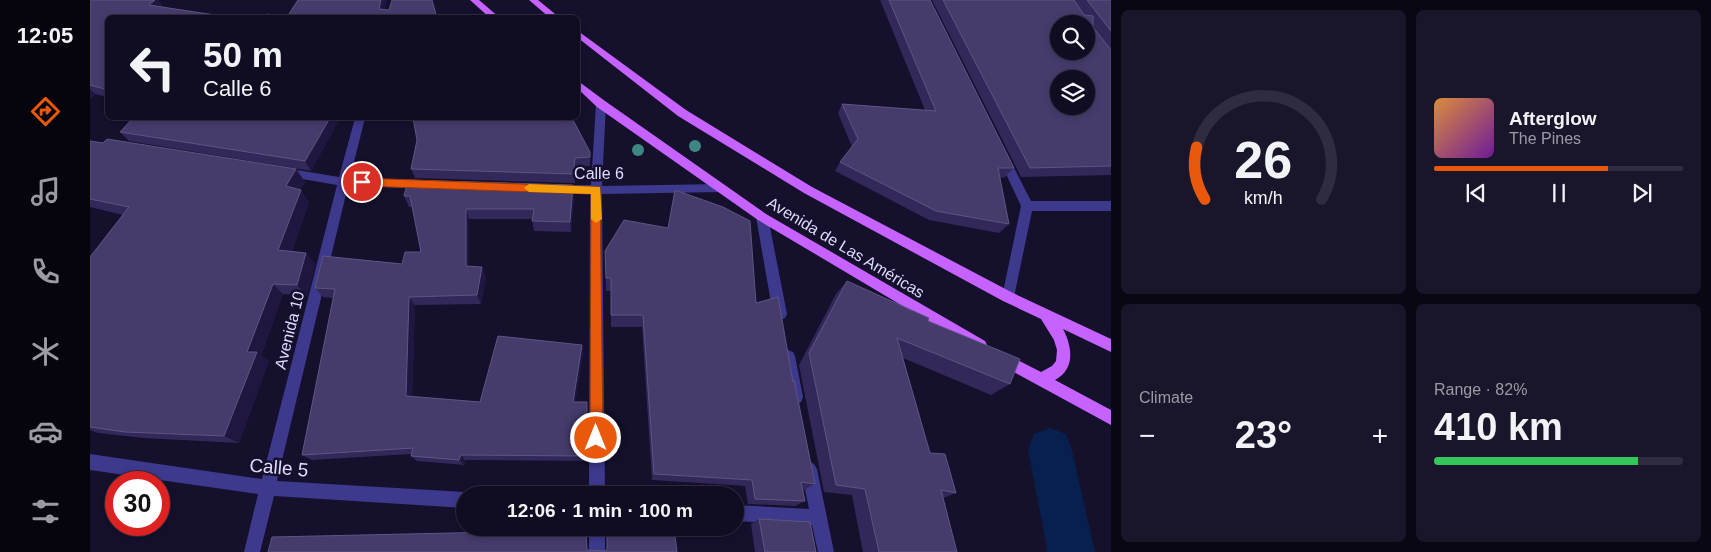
<!DOCTYPE html>
<meta charset="utf-8">
<style>
:root{--surface:#100c21;--page:#19152a;--text:#f1f3f6;--muted:#9c9ba5;--line:#302c3f;--accent:#ea580c}
body{margin:0;font-family:Helvetica,sans-serif;background:var(--page);color:var(--text);height:100vh;display:flex;flex-direction:column;font-size:19px;white-space:nowrap}
*{box-sizing:border-box;margin:0}
p{font-size:16px;color:var(--muted)}
.icon{flex:none;width:28px;height:28px;fill:none;stroke:currentColor;stroke-width:2;stroke-linecap:round;stroke-linejoin:round}
.map{position:relative;flex:1;overflow:hidden}
.details{display:flex;flex-direction:column;gap:10px;padding:10px;background:#090712;width:600px}
.details>*{flex:none}
.hud{position:absolute;left:15px;top:15px;width:475px;height:105px;border-radius:8px;box-shadow:0 2px 8px #0003,0 0 0 1px var(--line);background:#100c21;color:var(--text);overflow:hidden}
.buttons{position:absolute;left:960px;top:15px;display:grid;gap:10px}
.buttons a{display:grid;place-items:center;width:45px;height:45px;border-radius:50%;background:var(--surface);box-shadow:0 2px 8px #0003,0 0 0 1px var(--line);font-size:25px}
.speed{position:absolute;left:15px;top:471px;display:flex;gap:10px;font-size:25px;font-weight:700;text-align:center}
.speed>*{display:grid;place-content:center;width:65px;height:65px;border-radius:50%;background:var(--surface);box-shadow:0 2px 8px #0003,0 0 0 1px var(--line);line-height:1}
.speed .limit{border:8px solid #d22;background:#fff;color:#111}
.pin{position:absolute;display:grid;place-items:center;width:42px;height:42px;color:#fff;margin:-21px;border:2px solid #fff;border-radius:50%;box-shadow:0 1px 5px #0007}
.me{position:absolute;width:55px;margin:-28px;rotate:0deg;stroke-linejoin:round;filter:drop-shadow(0 0 4px #0008)}
.turn{display:flex;align-items:center;gap:18px;height:105px;padding:0 15px;font-size:22px}
.turn .icon{width:65px;height:65px;stroke-width:2.5}
.turn b{display:block;font-size:35px;line-height:42px}
.big{font-size:38px;font-weight:700;line-height:1.1}
.details .card{flex:1;display:flex;flex-direction:column;justify-content:center;gap:8px;min-width:0;padding:0 18px;border-radius:8px;background:var(--page)}
.details .dial{align-items:center;gap:0}
.dial svg{height:130px;overflow:visible;fill:none;stroke:var(--line);stroke-width:7;stroke-linecap:round;text-anchor:middle}
.dial text{fill:var(--text);stroke:none}
.song{display:flex;align-items:center;gap:15px}
.cover{width:60px;height:60px;border-radius:8px;background:linear-gradient(135deg,hsl(30 70% 55%),hsl(280 70% 35%))}
.played{height:5px;border-radius:2px;background:linear-gradient(90deg,var(--accent) 70%,var(--line) 70%)}
.keys{display:flex;justify-content:space-around;direction:ltr}
.heat{display:flex;justify-content:space-between;align-items:center;font-size:28px;direction:ltr}
.charge{height:8px;border-radius:4px;background:linear-gradient(90deg,#34c759 82%,var(--line) 0)}
.details .tiles{flex:1;display:grid;gap:10px;grid-template-columns:repeat(2,1fr)}
.trip{position:absolute;left:366px;top:486px;width:288px;height:50px;border-radius:25px;background:var(--surface);box-shadow:0 2px 8px #0003,0 0 0 1px var(--line);font-weight:700;line-height:50px;text-align:center}
main{display:flex;flex:1;min-height:0}
.tabs{display:flex;flex-direction:column;width:90px;justify-content:space-around;align-items:center;background:#06050d;color:var(--muted)}
.tabs .icon{width:35px;height:35px}
.tabs .on{color:var(--accent)}
.tabs b{font-size:22px;color:var(--text)}
.map>svg:first-child{display:block}
.lines{fill:none;stroke-linecap:round;stroke-linejoin:round}
.canal{fill:#08204d;fill-rule:evenodd}
.minor{fill:#3d398d;fill-rule:evenodd}
.major{fill:#c662ff;fill-rule:evenodd}
.tree{fill:#3e8681}
.wall{fill:#33285a}
.shaded-wall{fill:#1f1740}
.building{fill:#453c6c;stroke:#5e5583;fill-rule:evenodd}
.route{fill:#ea580c;stroke:#983908}
.slow{fill:#f59e0b}
.labels{text-anchor:middle;stroke-width:5;stroke-linejoin:round;paint-order:stroke}
.street-label{font-size:16px;fill:#dfdbff;stroke:#15102c}
.near-street-label{font-size:19px;fill:#dfdbff;stroke:#15102c}
</style>
<main>
<nav class="tabs">
<b>12:05</b>
<svg class="icon on" aria-label="directions" viewBox="0 0 24 24"><path d="M12 3l9 9-9 9-9-9zM9 14v-3h6M13 9l2 2-2 2"/></svg>
<svg class="icon" aria-label="music" viewBox="0 0 24 24"><path d="M9 18V5l10-2v13"/><circle cx="6" cy="18" r="3"/><circle cx="16" cy="16" r="3"/></svg>
<svg class="icon" aria-label="phone" viewBox="0 0 24 24"><path d="M5 4h4l2 5-3 2q2 4 5 5l2-3 5 2v4C11 20 4 13 5 4z"/></svg>
<svg class="icon" aria-label="climate" viewBox="0 0 24 24"><path d="M12 3v18M4 7l16 10M4 17L20 7"/></svg>
<svg class="icon" aria-label="car" viewBox="0 0 24 24"><path d="M5 17H2v-5l4-1 3-4h7l3 4 3 1v5h-3M9 17h6M6 11h13"/><circle cx="7" cy="17" r="2"/><circle cx="17" cy="17" r="2"/></svg>
<svg class="icon" aria-label="filters" viewBox="0 0 24 24"><path d="M4 7h16M4 17h16"/><circle cx="9" cy="7" r="2"/><circle cx="15" cy="17" r="2"/></svg>
</nav>
<div class="map">
<svg width="1021" height="552" viewBox="0 0 1021 552">
<rect width="100%" height="100%" fill="#15102c"/>
<g class="lines">
<path class="canal" d="M960 428 976 434 982 450 1005 552H956L957 548 938 450 944 434Z"/>
<g class="minor">
<path d="M511 100 516 104 512 186 631 184 637 188 631 192 512 194 515 495H499L500 194 467 193 461 189 467 185H501L506 104Z"/>
<path d="M265 118H275L260 178 332 180 338 184 332 188 258 186 187 481 375 492 381 495H375V508L184 496 170 552H154L168 494 0 470V454L172 479 247 185 195 176 189 172 195 168 249 177Z"/>
<path d="M913 153 917 154 941 201H1021V211H942L924 297 923 301 918 303 913 301 912 297 931 206 908 157Z"/>
<path d="M672 212 676 214 678 217 697 314 695 318 690 320 685 318 683 314 666 217 668 214Z"/>
<path d="M698 350 703 352 705 356 713 397 711 402 706 404 701 402 699 397 691 356 693 352Z"/>
<path d="M719 461 724 464 727 469 744 552H728L722 525 645 521V505L719 509 711 469 714 464Z"/>
<rect x="499" y="528" width="16" height="24"/>
</g>
<g class="major">
<path d="M380 0H389L410 18H400Z"/>
<path d="M439 0H448L470 18H460Z"/>
<path d="M488 31 596 110 722 187 923 293 1021 339V352L973 329C982 346 986 369 965 380L1021 410V425L909 364 907 359 909 354 914 353 951 372 962 366 966 361 967 350 964 340 951 319 913 301 714 193 588 116 488 38Z"/>
<path d="M488 81 515 101 676 214 895 341 897 345 895 349 890 351 885 349 668 220 507 107 488 89Z"/>
</g>
</g>
<g class="tree">
<circle cx="605" cy="146" r="6"/>
<circle cx="548" cy="150" r="6"/>
</g>
<g class="wall">
<path d="M0 0H68L73 7 18 18V97L5 94 0 99Z"/>
<path d="M790 0H840L924 168 915 177 910 178 919 224 909 233 839 220 745 171 750 162 762 147 748 113 752 104 835 110Z"/>
<path d="M842 0H1021V175L931 177Z"/>
<path d="M43 118H250L221 171 39 141 30 132Z"/>
<path d="M327 140 500 152V166L486 167 485 183 325 178 321 169Z"/>
<path d="M0 141 206 169 215 182 210 190 219 202 202 251 216 253 225 264 217 296 193 294 171 356 179 361 149 443 53 438 8 433 0 430V257L33 215 0 207Z"/>
<path d="M484 195 481 232 444 231 442 219H379V267L396 276 391 304 325 305 322 396 390 402 492 345 493 353 485 402H497V461L375 460 374 465 327 461 321 456V454L222 460 212 455 243 298 233 297 225 288 312 264 331 252 322 207H319L314 196Z"/>
<path d="M515 251 666 303 703 382 704 380 725 484 714 490 713 489 715 501 705 506 658 504 655 486 562 480 552 327H521V291H516Z"/>
<path d="M757 281 838 321 920 384 901 395 813 358 840 453 866 493 853 498 867 552H773L762 495 734 492 709 365 746 294Z"/>
<path d="M669 519 726 552H665L661 524Z"/>
</g>
<g class="shaded-wall">
<path d="M65 0H68L74 9 59 5Z"/>
<path d="M291 0H297L293 18 289 9Z"/>
<path d="M0 89 5 94 0 99Z"/>
<path d="M240 118H250L221 171 215 161Z"/>
<path d="M485 158 486 167 485 183 484 174Z"/>
<path d="M206 169 215 182 205 198 196 186Z"/>
<path d="M483 185 484 195 481 232 480 222Z"/>
<path d="M211 190 219 202 198 261 188 250Z"/>
<path d="M376 209 379 219V276L376 266Z"/>
<path d="M216 253 225 264 217 296 207 285Z"/>
<path d="M392 267 396 276 391 304 387 295Z"/>
<path d="M183 284 193 294 171 356 179 361 149 443 134 436 157 352Z"/>
<path d="M319 297 325 305 322 402 316 396Z"/>
<path d="M492 345 493 353 484 408 483 402Z"/>
<path d="M371 455 375 460 374 465 369 460Z"/>
</g>
<g class="building">
<path d="M0 0H65L59 5 145 18H18V90L0 85Z"/>
<path d="M208 0H291L289 9 299 10 302 0H342L347 18H175L177 14 197 17Z"/>
<path d="M799 0H840L924 168H908L919 224 846 211 750 162 768 139 752 104 846 111Z"/>
<path d="M853 0H984L994 15 1003 16V27L1021 50V166L940 168ZM969 24H996V51H969ZM969 79H996V106H969Z"/>
<path d="M997 0H1021V31Z"/>
<path d="M43 118H240L215 161 30 132Z"/>
<path d="M323 118H482L500 152V157L485 158 484 174 321 169 327 140Z"/>
<path d="M17 139 206 169 196 186 211 190 188 250 216 253 207 285 183 284 157 352H167L134 436 35 432 0 427V257L39 207 0 199V141L13 143Z"/>
<path d="M318 180 483 185 480 222 442 221 444 209H376V266L392 267 387 295 319 297 316 396 390 402 408 336 492 345 483 402H497V456L371 455 369 460 321 456 323 448 212 455 245 289 225 288 233 256 312 264 315 252H331L320 196H314Z"/>
<path d="M585 190 633 207 660 221 666 303 688 297 703 382 704 380 725 484 711 482 715 501 665 499 662 480 564 474 553 315H521V278H516L515 251 534 220 578 228Z"/>
<path d="M757 281 839 318 838 321 930 359 920 384 807 338 840 453 855 454 866 493 851 490 867 552H789L775 489 746 485 719 353Z"/>
<path d="M669 519 720 522 726 552H675Z"/>
<path d="M537 528H584L587 552H178L182 537 496 530 497 550 515 551 517 549V530H537Z"/>
</g>
<path class="route" d="M272 178 510 187 513 438 511 442 506 444 502 442 500 438 501 194 272 186 267 182Z"/>
<path class="slow" d="M439 184 510 187 512 219 506 223 501 219V194L439 192 434 188Z"/>
<g class="labels">
<g class="street-label">
<text x="509" y="179">Calle 6</text>
<text transform="translate(756 247) rotate(31)" y="6">Avenida de Las Américas</text>
<text transform="translate(199 330) rotate(-76)" y="6">Avenida 10</text>
</g>
<g class="near-street-label">
<text transform="translate(189 467) rotate(5)" y="7">Calle 5</text>
</g>
</g>
</svg>
<div class="buttons">
<a><svg class="icon" aria-label="search" viewBox="0 0 24 24"><circle cx="10" cy="10" r="6"/><path d="M15 15l6 6"/></svg></a>
<a><svg class="icon" aria-label="layers" viewBox="0 0 24 24"><path d="M12 4l9 5-9 5-9-5zM3 14l9 5 9-5"/></svg></a>
</div>
<div class="speed"><div class="limit">30</div></div>
<div class="pin" style="left:272px;top:182px;background:#d93025"><svg class="icon" aria-label="arrive" viewBox="0 0 24 24"><path d="M6 21V4h12l-3 4 3 4H6"/></svg></div>
<svg class="me" style="left:506px;top:438px" viewBox="-20 -20 40 40"><circle r="17" fill="#ea580c" stroke="#fff" stroke-width="3"/><path d="M0-11L8 9 0 5-8 9z" fill="#fff"/></svg>
<div class="trip">12:06 · 1 min · 100 m</div>
<div class="hud">
<div class="turn"><svg class="icon" aria-label="left" viewBox="0 0 24 24"><path d="M17 20v-9H6M10 6l-5 5 5 5"/></svg><div><b>50 m</b>Calle 6</div></div>
</div>
</div>
<section class="details">
<div class="tiles">
<div class="card dial"><svg viewBox="0 0 100 80">
<path d="M14 69A42 42 0 1 1 86 69"/>
<path d="M14 69A42 42 0 0 1 9 37" stroke="#ea580c"/>
<text x="50" y="56" font-size="32" font-weight="700">26</text>
<text x="50" y="72" font-size="11">km/h</text>
</svg></div>
<div class="card">
<div class="song"><i class="cover"></i><div><b>Afterglow</b><p>The Pines</p></div></div>
<div class="played"></div>
<div class="keys"><svg class="icon" aria-label="previous" viewBox="0 0 24 24"><path d="M18 5L8 12l10 7zM5 5v14"/></svg><svg class="icon" aria-label="pause" viewBox="0 0 24 24"><path d="M8 5v14M16 5v14"/></svg><svg class="icon" aria-label="next" viewBox="0 0 24 24"><path d="M6 5l10 7-10 7zM19 5v14"/></svg></div>
</div>
<div class="card"><p>Climate</p>
<div class="heat"><a>−</a><b class="big">23°</b><a>+</a></div>
</div>
<div class="card"><p>Range · 82%</p><b class="big">410 km</b><div class="charge"></div></div>
</div>
</section>
</main>
